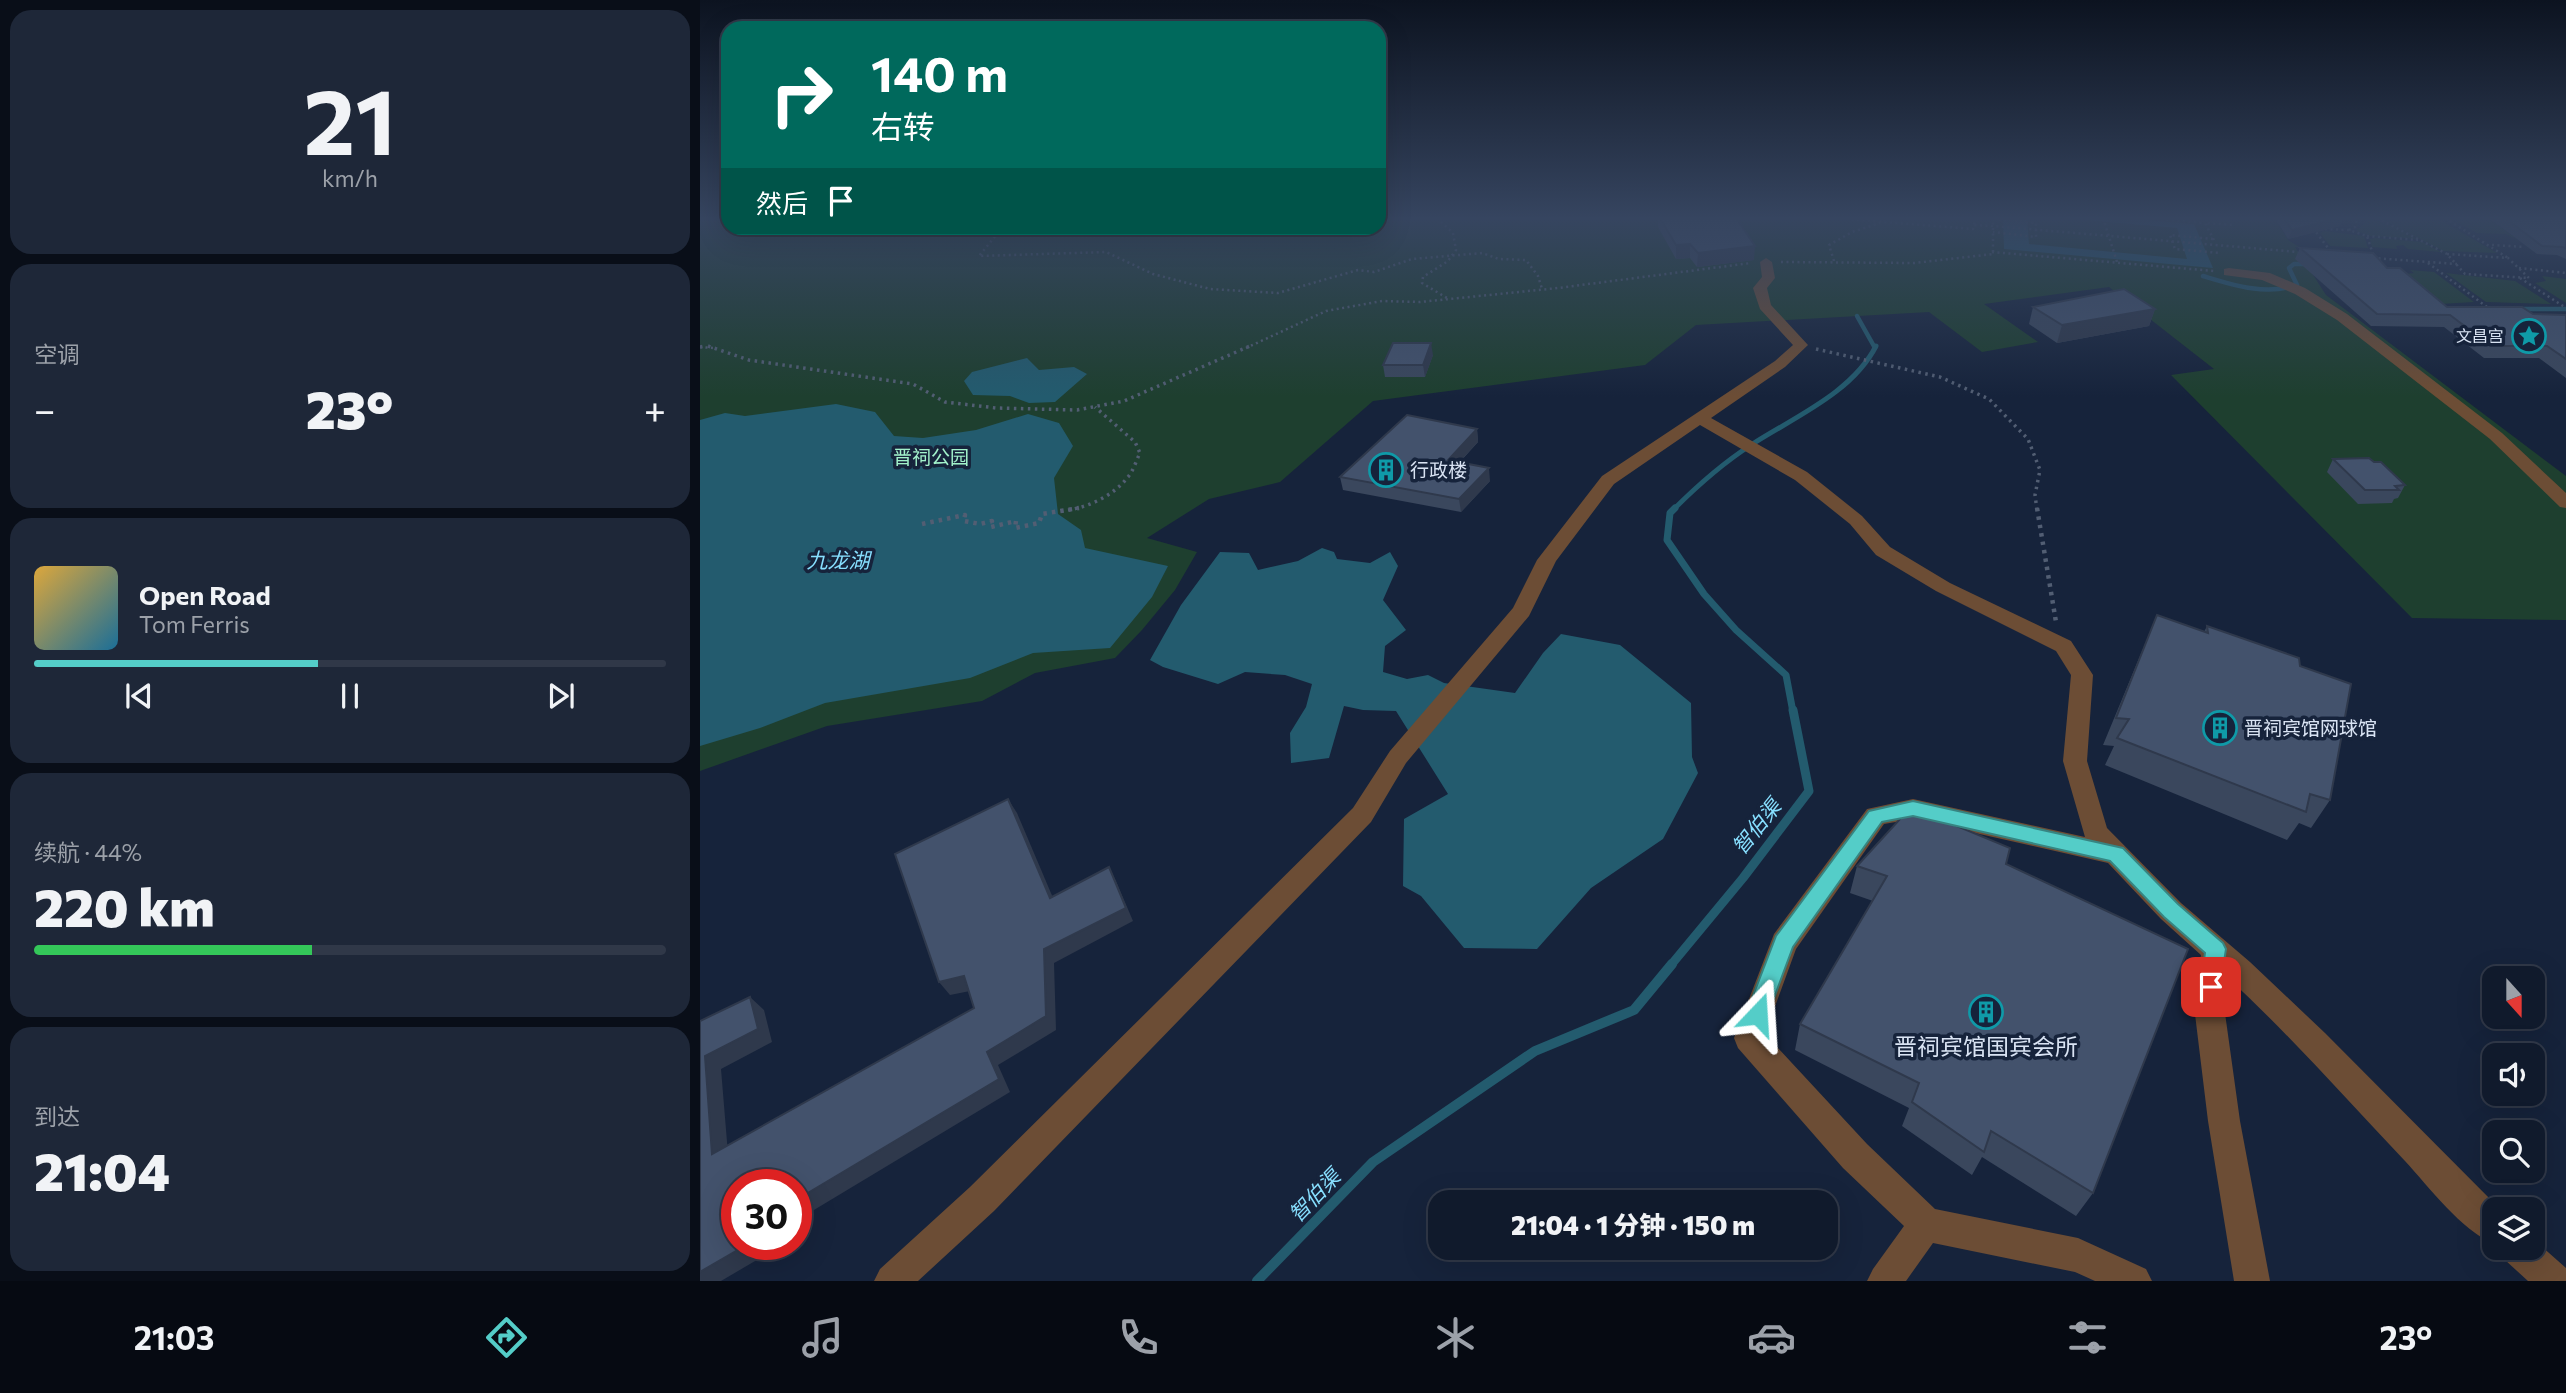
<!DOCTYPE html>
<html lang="zh">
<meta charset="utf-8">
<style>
:root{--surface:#101a2c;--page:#1e2738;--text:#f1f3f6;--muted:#9ca1a9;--line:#303848;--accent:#54cdc8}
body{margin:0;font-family:Commissioner,"Noto Sans SC",sans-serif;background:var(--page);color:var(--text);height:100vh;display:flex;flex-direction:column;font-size:26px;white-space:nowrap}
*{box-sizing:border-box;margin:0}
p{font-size:23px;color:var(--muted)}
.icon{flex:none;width:38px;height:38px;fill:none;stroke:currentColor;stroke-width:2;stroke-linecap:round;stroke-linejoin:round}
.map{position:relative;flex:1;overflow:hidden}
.panel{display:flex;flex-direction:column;gap:10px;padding:10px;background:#090e18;width:700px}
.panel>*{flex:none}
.banner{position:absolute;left:21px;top:21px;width:665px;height:214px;border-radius:21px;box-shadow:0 7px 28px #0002,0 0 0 2px var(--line);background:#00695c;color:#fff;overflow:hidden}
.needle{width:46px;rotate:159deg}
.tools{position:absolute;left:1782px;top:966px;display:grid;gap:14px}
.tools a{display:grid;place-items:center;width:63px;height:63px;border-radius:14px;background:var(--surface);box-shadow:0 7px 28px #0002,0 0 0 2px var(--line);font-size:35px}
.speed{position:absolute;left:21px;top:1169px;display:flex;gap:14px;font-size:35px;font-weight:700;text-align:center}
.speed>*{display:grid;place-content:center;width:91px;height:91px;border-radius:50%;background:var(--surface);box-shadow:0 7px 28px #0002,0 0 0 2px var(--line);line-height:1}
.speed .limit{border:10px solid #d22;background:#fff;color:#111}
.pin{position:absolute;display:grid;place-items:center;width:60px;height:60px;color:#fff;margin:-30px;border-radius:14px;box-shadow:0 4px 10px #0006}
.me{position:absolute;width:77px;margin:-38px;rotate:20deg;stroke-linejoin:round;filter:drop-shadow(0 0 5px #0008)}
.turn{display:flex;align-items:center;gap:24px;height:147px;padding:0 35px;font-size:32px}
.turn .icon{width:91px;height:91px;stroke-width:2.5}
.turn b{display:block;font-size:49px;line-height:60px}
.then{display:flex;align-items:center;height:66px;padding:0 35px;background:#0003;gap:14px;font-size:26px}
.big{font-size:52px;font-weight:800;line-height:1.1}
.panel .card{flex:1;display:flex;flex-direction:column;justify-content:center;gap:10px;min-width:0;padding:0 24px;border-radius:21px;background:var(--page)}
.panel .dial{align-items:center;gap:0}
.dial b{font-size:91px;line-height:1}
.song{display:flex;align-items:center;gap:21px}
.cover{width:84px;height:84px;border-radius:10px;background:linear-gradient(135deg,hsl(40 70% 55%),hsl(200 70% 35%))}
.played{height:7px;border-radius:4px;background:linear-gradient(90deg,var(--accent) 45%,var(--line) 45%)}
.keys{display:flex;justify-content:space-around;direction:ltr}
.heat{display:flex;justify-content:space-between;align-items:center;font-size:38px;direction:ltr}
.charge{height:10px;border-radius:5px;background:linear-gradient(90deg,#34c759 44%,var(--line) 0)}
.trip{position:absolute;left:728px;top:1190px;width:410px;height:70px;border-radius:21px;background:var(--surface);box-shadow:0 7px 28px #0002,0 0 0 2px var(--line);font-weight:800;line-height:70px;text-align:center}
.menu{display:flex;height:112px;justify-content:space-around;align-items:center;background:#060a12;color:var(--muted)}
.menu .icon{width:49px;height:49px}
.menu .selected{color:var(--accent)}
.menu b{font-size:32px;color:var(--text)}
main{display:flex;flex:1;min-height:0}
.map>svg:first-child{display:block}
.green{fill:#1e3f2f}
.water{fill:#235b6e}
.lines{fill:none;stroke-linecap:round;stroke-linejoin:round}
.stream-far4{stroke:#235b6e;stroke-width:4.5}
.stream-far3{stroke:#235b6e;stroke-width:5}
.stream-far2{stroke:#235b6e;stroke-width:7}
.stream-far1{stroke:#235b6e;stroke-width:9}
.stream{stroke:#235b6e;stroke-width:10}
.path-far2{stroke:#525e73;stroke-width:2.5;stroke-dasharray:2 3.5;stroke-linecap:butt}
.path-far1{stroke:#525e73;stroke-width:3.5;stroke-dasharray:2.5 4.5;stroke-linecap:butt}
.path{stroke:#525e73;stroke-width:4.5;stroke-dasharray:3.5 5;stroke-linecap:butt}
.minor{fill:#6c4d35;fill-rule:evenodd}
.wall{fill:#3a475d}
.shaded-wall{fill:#2f394c}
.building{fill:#43526c;stroke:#2f394c;stroke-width:2}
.route{fill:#54cdc8;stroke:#378582;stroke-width:2}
.labels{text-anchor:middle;stroke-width:7;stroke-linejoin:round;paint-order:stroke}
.far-poi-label{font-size:16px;fill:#d9e3f3;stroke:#16233b;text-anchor:end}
.park-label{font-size:19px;fill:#a2f2cb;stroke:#16233b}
.poi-label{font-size:19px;fill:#d9e3f3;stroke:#16233b;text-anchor:start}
.water-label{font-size:21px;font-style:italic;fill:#87dfff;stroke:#16233b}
.near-poi-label{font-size:23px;fill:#d9e3f3;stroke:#16233b}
</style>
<main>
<section class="panel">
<div class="card dial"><b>21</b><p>km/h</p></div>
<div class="card"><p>空调</p>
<div class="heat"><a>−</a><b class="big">23°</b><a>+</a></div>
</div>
<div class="card">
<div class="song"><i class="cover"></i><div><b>Open Road</b><p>Tom Ferris</p></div></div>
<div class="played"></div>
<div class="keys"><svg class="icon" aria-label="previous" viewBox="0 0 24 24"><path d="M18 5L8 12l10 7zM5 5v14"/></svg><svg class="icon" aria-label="pause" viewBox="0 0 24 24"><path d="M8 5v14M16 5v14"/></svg><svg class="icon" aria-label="next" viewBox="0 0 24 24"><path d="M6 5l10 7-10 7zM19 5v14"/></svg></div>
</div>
<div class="card"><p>续航 · 44%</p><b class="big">220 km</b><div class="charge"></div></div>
<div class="card"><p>到达</p><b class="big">21:04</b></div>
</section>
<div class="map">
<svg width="1866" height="1281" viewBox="0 0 1866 1281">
<rect width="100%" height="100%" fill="#16233b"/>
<g class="green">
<path d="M0 218H28V228H679V218H1574L1588 240 1599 247H1595L1626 295 1866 476V620L1712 618 1471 375 1514 369 1409 287 1284 304 1338 342 1282 352 1229 312 996 325 945 365 673 401 580 482 509 499 447 538 497 552 475 590 442 630 415 658 335 673 282 701 127 726 0 771Z"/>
<path d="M1761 218H1788L1818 240 1806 234 1777 233 1757 222Z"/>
<path d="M1669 219 1694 226 1717 239 1671 236 1656 231Z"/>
<path d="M1681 219 1742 221 1797 253 1743 251Z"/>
<path d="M1624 231 1664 236 1668 248 1630 246 1620 233Z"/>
<path d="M1675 238 1723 242 1741 252 1708 249 1703 245 1696 246 1697 249 1672 247 1670 239Z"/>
<path d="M1710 270 1734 272 1774 302 1740 304 1705 274 1714 273Z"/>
<path d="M1746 273 1815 281 1851 304 1786 302Z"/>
<path d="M1842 276 1866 279V303L1835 283 1846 281Z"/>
</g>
<g class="water">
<path d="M1303 218H1327L1329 244 1487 259 1477 228 1363 218H1422L1494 224 1513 268 1304 249Z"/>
<path d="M327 358 339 370 374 367 387 374 355 402 329 403 310 396 273 395 264 381 272 372Z"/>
<path d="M136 404 175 412 194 436 223 438 276 430 328 414 359 423 373 446 354 478 358 514 381 530 385 548 468 566 452 597 410 648 333 653 270 678 125 703 60 728 0 746V420L25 413 45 416Z"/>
<path d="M622 548 634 552 637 559 670 563 690 552 698 566 683 600 706 630 685 646 683 672 707 679 728 675 744 683 815 693 843 653 861 634 920 645 991 703 992 757 998 773 963 839 891 888 837 949 764 948 721 896 703 886 704 819 748 794 696 711 663 710 644 706 629 758 591 763 590 733 606 707 612 684 585 675 545 672 518 684 463 667 450 660 481 605 520 552 549 553 558 570 598 561Z"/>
</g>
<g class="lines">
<g class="stream-far4">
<path d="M1503 276C1533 285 1566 296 1597 285L1589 268 1594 264H1609"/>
<path d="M1818 309H1866"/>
<path d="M1157 316 1175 348"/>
</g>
<path class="stream-far3" d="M973 510C997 486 1023 463 1051 445 1094 417 1152 393 1176 346"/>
<path class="stream-far2" d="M975 508 970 513 967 540 1004 594 1036 630 1086 675 1093 712"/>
<path class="stream-far1" d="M971 965 1043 878 1109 791 1093 710"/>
<path class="stream" d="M557 1281 673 1162 835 1051 934 1010 972 964"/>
<g class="path-far2">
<path d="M698 218H719"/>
<path d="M737 218 753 233 756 250 748 261 723 277 722 283 747 298"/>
<path d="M1135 218 1273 229 1274 225 1293 226 1598 252"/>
<path d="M1251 218 1275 219 1274 225"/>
<path d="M1403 218 1417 262"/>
<path d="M1450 218 1505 223"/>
<path d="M1677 218 1747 254"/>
<path d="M1722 218 1745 219"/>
<path d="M1745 218 1808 258"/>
<path d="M1293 219 1336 223V237L1293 232"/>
<path d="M302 228 279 256 406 252 453 274 510 289 578 293 658 270 674 272 712 259 782 253 799 259 826 260 838 276 842 289"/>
<path d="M1613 228 1631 252"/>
<path d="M1625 229 1649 230 1667 236 1674 257"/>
<path d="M1649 230 1655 227 1657 218"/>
<path d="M1667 236 1718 240"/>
<path d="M1513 239 1470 235 1475 249 1520 253"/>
<path d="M1514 240 1505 223 1534 225"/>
<path d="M1792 245 1825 247"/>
<path d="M1292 252 1514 271"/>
<path d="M1747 254 1808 258 1829 278 1765 274Z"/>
<path d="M1673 258 1757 264"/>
<path d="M1134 261 1129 245 1152 232 1180 223"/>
<path d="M1081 262 1214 263 1293 254V218"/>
<path d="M1728 263 1791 310"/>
<path d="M1819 268 1866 273"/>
<path d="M1820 278 1866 308"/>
<path d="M0 347 13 348"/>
<path d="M546 348 626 311 682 301 720 302 858 288 1051 263"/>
</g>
<g class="path-far1">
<path d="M8 346 49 360 213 384 245 402 296 408 377 410 424 401 550 346"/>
<path d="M0 347 5 346"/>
<path d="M1116 349 1240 377 1289 399 1328 439 1340 470 1335 495 1337 510"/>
<path d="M368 510C389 507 414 495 427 478 433 472 436 461 440 453L435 442 395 407"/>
</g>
<g class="path">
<path d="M1337 508 1356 622"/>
<path d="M222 524 265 515 264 521 280 524 292 521 291 527 316 521 315 528 339 523 342 514 379 508"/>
</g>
<g class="minor">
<path d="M1066 258 1072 262 1075 278 1067 288 1071 305 1108 345 1085 367 1011 418 1107 472 1162 516 1190 547 1250 583 1371 641 1393 675 1387 761 1407 828 1481 903 1550 962 1625 1033 1800 1209H1794V1244C1761 1230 1729 1187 1705 1161 1646 1099 1590 1035 1527 977L1524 1006 1540 1121 1570 1281H1534L1508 1121 1494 1006 1501 955 1461 919 1408 863 1213 819 1184 824 1096 949 1065 1034 1167 1144 1235 1209 1378 1238 1446 1269 1452 1281H1395L1375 1272 1233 1243 1206 1281H1167L1173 1269 1204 1226 1143 1168 1038 1048 1034 1038 1074 934 1167 809 1213 799 1385 837 1363 761 1371 675 1356 651 1236 591 1176 555 1150 524 1095 480 1000 425 914 484 856 561 829 616 706 763 671 822 294 1211 218 1281H174L180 1269 270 1187 653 808 690 751 813 608 837 560 902 476 1075 361 1093 345 1060 309 1053 288 1062 277 1060 262Z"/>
<path d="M1529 268 1570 273 1605 288 1647 314 1802 433 1866 493V508L1860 507 1790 439 1637 320 1595 294 1562 280 1524 275V269Z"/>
<path d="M1832 1238 1866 1268V1281H1828L1805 1260 1800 1248H1832Z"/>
</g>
</g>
<g class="wall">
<path d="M958 218H1036L1054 260 997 267 990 258 976 259 958 227Z"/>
<path d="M1575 218H1643L1640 226 1588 239Z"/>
<path d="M1789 218H1866V259L1857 255 1837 254Z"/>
<path d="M1600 248 1687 268 1747 307 1833 314 1866 315V378L1839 358H1784L1744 327 1671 326 1595 259Z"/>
<path d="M1333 307 1455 309 1449 326 1357 343 1329 324Z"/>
<path d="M733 355 725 377H685L683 365Z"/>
<path d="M777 429 778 442 759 463 790 481 761 512 643 490 640 477Z"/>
<path d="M1633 459 1674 462 1705 485 1698 498 1694 499 1692 503 1658 504 1627 472Z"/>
<path d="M1457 615 1504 632 1507 626 1630 800 1611 828 1599 823 1587 840 1405 765 1414 746 1403 745Z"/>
<path d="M1306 864 1393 1193 1376 1216 1282 1157 1272 1175 1202 1126 1209 1108 1095 1050 1100 1024 1173 901 1150 893 1157 866Z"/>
</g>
<g class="shaded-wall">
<path d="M1640 218H1643L1640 226 1588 239 1592 230Z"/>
<path d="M990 244V258L976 259V245Z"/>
<path d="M1055 246 1054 260 997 267 998 253Z"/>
<path d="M1455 309 1449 326 1357 343 1362 325Z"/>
<path d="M731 343 733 355 725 377 723 365Z"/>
<path d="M777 429 778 442 749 473 748 460Z"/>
<path d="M789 468 790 481 761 512 759 499Z"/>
<path d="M308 799 317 813 359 912 350 898Z"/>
<path d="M409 867 416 881 433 921 354 963 356 1030 298 1065 310 1092 99 1219 106 1231 96 1237V1200L287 1052 344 949Z"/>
<path d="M264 976 275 990 250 995 239 982Z"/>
<path d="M50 997 64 1010 72 1042 21 1069 29 1166 12 1154 5 1056Z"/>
<path d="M48 1244H84L21 1281H0V1272Z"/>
</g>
<g class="building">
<path d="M960 218H1036L1055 246 998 253 990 244 976 245Z"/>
<path d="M1584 218H1640L1592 230Z"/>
<path d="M1805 218H1866V248L1862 247 1842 246Z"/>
<path d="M1600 248 1673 253 1687 268H1700L1747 307H1822L1833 314 1866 315V359L1847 346H1791L1750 315 1677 314Z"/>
<path d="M1424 289 1455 309 1362 325 1333 307Z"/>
<path d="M693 343H731L723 365H683Z"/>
<path d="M707 415 777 429 748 460 789 468 759 499 640 477Z"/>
<path d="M1669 458 1674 462H1681L1705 485 1695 486 1699 490H1665L1633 459Z"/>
<path d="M1457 615 1508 633 1507 626 1599 658 1600 666 1651 684 1630 800 1610 794 1606 812 1417 738 1429 719 1416 718Z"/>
<path d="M308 799 350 898 409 867 426 908 344 949 346 1016 287 1052 299 1079 96 1200V1185H37V1244H48L0 1272V1021L50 997 58 1029 5 1056 12 1154 274 1008 264 976 239 982 195 854Z"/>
<path d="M1211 807 1310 848 1306 864 1488 949 1393 1193 1291 1131 1284 1152 1212 1102 1219 1083 1100 1024 1187 876 1157 866Z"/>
</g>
<linearGradient id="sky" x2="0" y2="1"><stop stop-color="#0c1320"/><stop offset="0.55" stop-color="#364560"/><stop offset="1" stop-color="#364560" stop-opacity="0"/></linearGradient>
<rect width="1866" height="397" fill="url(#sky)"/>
<path class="route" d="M1213 801 1423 848 1478 904 1523 943 1526 949 1519 994 1511 997 1504 994 1500 987 1505 953 1464 917 1410 861 1213 816 1182 822 1093 947 1065 1022 1058 1025 1050 1022 1046 1014 1076 936 1169 811Z"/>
<defs>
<g id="sight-ring" transform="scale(1.75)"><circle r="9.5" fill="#16233b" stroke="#0f9aa8" stroke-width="1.5"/><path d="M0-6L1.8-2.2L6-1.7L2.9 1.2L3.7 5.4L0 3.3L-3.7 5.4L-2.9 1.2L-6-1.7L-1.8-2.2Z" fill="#0f9aa8"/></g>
<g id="building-ring" transform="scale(1.75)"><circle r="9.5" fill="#16233b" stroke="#0f9aa8" stroke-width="1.5"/><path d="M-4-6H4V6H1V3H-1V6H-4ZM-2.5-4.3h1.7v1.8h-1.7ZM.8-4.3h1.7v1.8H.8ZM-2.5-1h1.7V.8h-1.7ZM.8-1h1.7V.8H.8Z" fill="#0f9aa8"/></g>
</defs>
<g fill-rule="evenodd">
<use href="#sight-ring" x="1829" y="336"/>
<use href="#building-ring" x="686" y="470"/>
<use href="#building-ring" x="1520" y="728"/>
<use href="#building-ring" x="1286" y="1012"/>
</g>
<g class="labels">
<g class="far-poi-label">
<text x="1804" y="342">文昌宫</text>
</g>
<g class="park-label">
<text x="231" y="464">晋祠公园</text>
</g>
<g class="poi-label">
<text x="710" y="477">行政楼</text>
<text x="1544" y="735">晋祠宾馆网球馆</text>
</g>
<g class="water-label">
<text x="138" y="568">九龙湖</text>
<text transform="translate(1057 827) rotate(-51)" y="7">智伯渠</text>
<text transform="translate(615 1196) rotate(-46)" y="7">智伯渠</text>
</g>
<g class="near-poi-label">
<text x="1286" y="1055">晋祠宾馆国宾会所</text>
</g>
</g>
</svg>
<div class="tools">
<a><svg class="needle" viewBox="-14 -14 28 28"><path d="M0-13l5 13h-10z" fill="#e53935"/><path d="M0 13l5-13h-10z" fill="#9ca1a9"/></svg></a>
<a><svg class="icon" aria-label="sound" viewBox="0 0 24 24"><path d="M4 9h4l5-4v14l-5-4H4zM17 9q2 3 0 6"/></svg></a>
<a><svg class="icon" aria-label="search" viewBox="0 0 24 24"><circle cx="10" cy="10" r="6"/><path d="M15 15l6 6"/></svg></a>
<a><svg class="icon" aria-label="layers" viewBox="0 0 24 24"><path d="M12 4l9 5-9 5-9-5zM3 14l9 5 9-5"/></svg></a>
</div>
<div class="speed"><div class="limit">30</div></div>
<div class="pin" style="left:1511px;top:987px;background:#d93025"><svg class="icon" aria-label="arrive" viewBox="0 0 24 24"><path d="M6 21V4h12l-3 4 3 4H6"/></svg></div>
<svg class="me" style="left:1058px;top:1014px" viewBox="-20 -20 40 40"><path d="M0-17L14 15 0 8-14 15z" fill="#54cdc8" stroke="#fff" stroke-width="4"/></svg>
<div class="trip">21:04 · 1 分钟 · 150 m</div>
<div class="banner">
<div class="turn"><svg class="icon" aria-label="right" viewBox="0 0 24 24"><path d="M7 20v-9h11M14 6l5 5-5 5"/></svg><div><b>140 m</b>右转</div></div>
<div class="then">然后<svg class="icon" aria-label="arrive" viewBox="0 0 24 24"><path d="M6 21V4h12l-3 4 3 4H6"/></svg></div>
</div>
</div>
</main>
<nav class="menu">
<b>21:03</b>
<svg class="icon selected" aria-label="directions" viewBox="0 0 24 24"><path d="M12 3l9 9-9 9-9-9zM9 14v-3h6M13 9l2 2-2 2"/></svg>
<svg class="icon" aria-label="music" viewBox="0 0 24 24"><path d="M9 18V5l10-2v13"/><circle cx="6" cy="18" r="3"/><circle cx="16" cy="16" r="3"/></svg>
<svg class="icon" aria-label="phone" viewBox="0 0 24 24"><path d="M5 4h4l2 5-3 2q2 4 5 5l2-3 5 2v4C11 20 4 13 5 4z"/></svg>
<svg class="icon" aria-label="climate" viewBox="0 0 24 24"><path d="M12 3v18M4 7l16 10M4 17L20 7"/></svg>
<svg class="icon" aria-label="car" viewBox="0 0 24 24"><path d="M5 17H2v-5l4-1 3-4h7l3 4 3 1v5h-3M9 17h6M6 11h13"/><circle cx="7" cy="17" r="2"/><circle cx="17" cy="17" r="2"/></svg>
<svg class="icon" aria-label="filters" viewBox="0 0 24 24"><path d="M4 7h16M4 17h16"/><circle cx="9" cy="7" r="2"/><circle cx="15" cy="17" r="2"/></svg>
<b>23°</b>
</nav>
